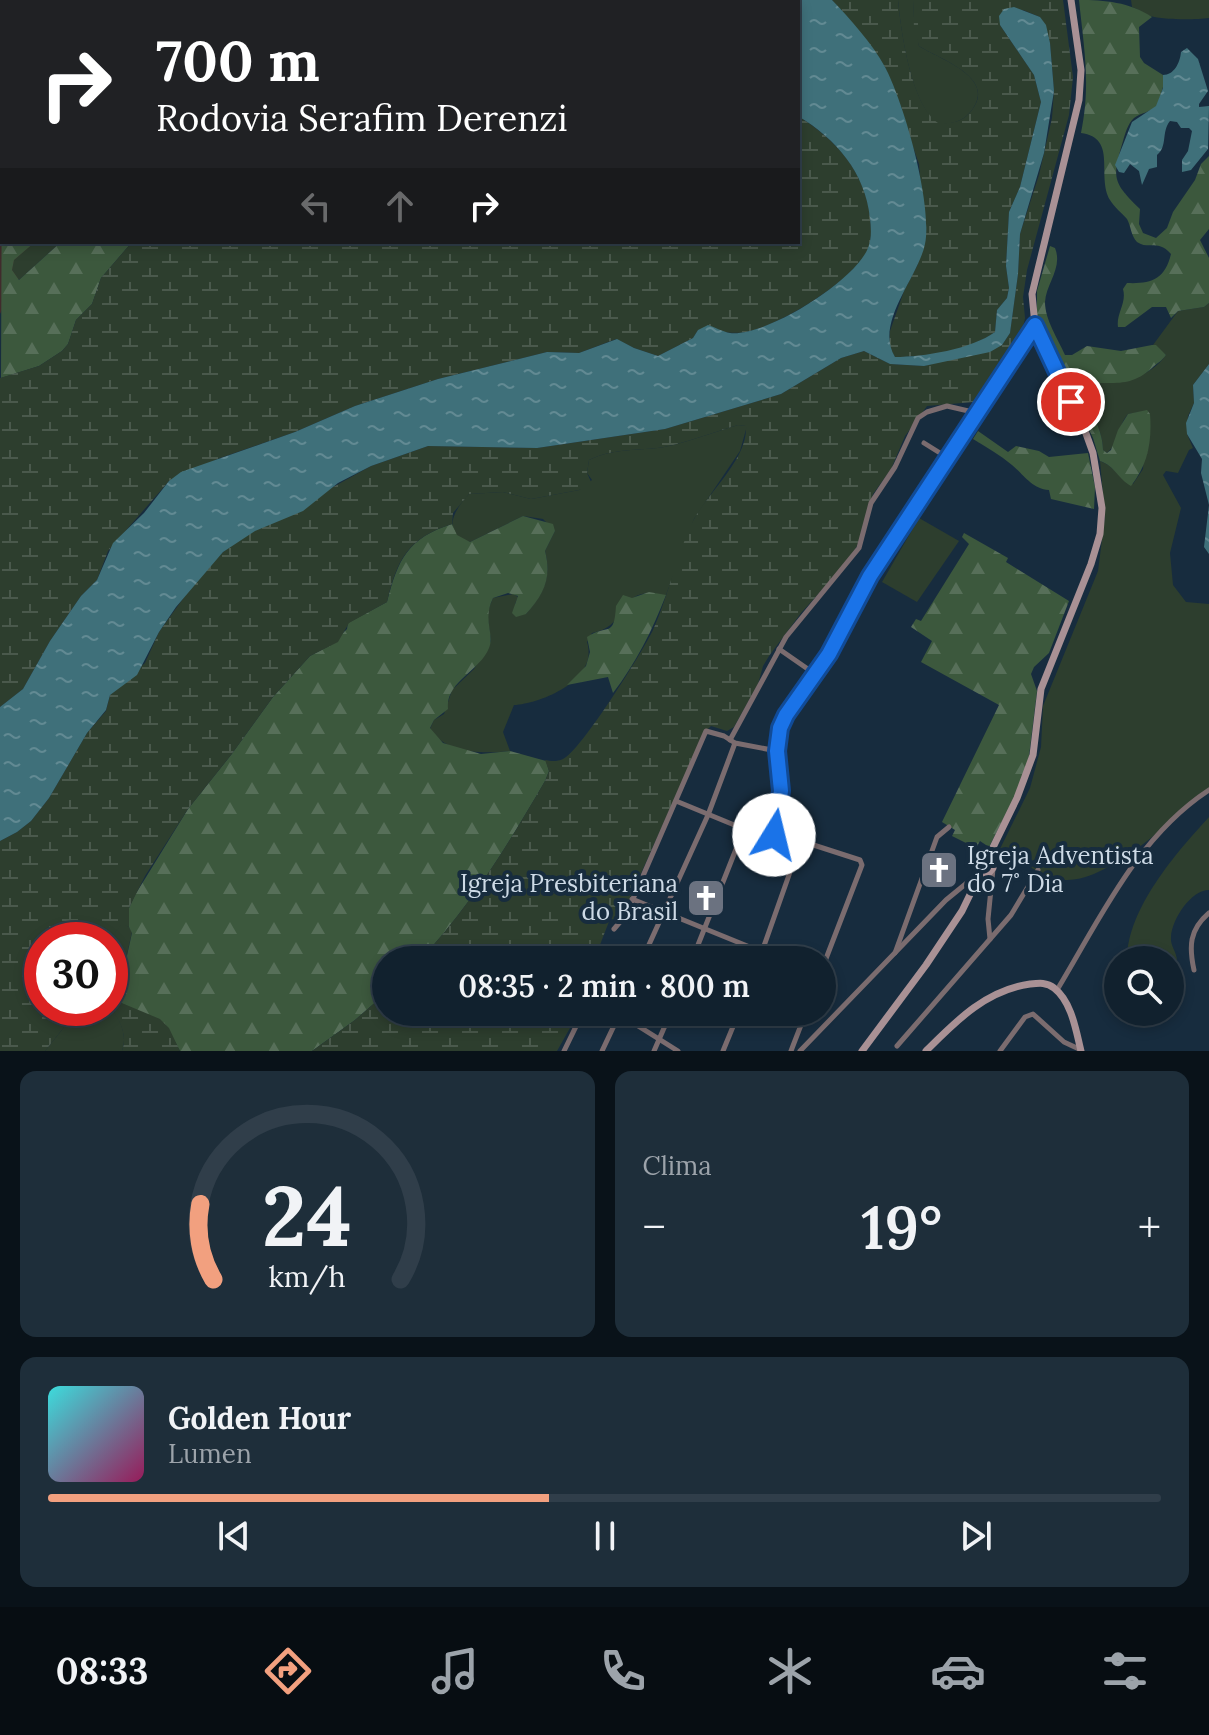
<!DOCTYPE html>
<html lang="pt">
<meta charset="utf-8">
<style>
:root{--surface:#11212e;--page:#1e2e3a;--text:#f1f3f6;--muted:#9ca3aa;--line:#303e4a;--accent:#f2a07f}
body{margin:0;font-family:Lora,serif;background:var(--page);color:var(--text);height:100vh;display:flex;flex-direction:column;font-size:30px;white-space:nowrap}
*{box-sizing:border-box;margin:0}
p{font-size:26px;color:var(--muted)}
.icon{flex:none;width:44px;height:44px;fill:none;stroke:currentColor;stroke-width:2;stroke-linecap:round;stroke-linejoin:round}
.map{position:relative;height:1051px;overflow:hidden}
.details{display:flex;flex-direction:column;gap:20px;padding:20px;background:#091219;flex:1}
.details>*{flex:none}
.top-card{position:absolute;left:0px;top:0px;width:800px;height:244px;box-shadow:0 4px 12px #0003,0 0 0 2px var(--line);background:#202124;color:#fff;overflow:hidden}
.fabs{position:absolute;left:1104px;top:946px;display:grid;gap:16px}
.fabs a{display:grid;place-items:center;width:80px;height:80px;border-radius:50%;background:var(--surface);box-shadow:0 4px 12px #0003,0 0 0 2px var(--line);font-size:40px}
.speed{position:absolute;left:24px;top:922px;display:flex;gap:16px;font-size:40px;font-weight:700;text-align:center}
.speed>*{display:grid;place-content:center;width:104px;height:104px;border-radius:50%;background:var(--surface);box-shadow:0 4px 12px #0003,0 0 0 2px var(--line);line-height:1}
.speed .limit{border:12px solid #d22;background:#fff;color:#111}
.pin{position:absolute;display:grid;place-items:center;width:68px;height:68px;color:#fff;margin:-34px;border:4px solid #fff;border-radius:50%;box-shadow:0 2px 8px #0007}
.me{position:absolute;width:88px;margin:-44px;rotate:9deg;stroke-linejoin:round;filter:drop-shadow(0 0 6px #0008)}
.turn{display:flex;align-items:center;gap:28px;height:168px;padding:0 24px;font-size:36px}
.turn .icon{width:104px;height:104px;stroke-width:2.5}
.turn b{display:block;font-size:56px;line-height:68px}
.lanes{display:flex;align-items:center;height:76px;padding:0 24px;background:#0003;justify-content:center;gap:40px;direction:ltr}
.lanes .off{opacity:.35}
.big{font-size:60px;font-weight:600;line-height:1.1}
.details .card{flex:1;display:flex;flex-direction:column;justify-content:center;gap:12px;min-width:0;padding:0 28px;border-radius:16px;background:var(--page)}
.details .dial{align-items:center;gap:0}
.dial svg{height:208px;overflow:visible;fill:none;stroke:var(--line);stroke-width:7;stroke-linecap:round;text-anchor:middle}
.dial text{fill:var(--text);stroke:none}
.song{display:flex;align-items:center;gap:24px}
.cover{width:96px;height:96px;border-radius:12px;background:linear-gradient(135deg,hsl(180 70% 55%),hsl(330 70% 35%))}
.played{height:8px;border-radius:4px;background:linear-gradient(90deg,var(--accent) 45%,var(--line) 45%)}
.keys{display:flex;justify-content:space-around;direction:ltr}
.heat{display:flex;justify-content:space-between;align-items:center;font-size:44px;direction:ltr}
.details .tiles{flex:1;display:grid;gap:20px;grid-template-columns:1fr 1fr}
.card:last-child{grid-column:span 2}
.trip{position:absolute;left:372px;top:946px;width:464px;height:80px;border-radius:40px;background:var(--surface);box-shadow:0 4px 12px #0003,0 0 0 2px var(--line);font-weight:600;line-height:80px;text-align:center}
.tabs{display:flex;height:128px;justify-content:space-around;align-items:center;background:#070d12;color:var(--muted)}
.tabs .icon{width:56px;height:56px}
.tabs .selected{color:var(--accent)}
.tabs b{font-size:36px;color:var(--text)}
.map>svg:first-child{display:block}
.education{fill:#402b2c}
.green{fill:#2d3e2e}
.forest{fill:url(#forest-firs)}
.wetland{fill:url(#wetland-marsh)}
.water{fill:url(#water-ripples)}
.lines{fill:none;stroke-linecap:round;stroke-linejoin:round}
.street{stroke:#7b6c6f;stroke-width:5}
.secondary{stroke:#a99195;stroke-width:7}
.route-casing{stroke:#114b97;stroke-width:20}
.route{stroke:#1a73e8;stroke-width:14}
.labels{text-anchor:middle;stroke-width:8;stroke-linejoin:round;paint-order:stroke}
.poi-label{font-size:24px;fill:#cddae6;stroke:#172c3e;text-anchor:start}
</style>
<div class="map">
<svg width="1209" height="1051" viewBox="0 0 1209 1051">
<defs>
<pattern id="forest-firs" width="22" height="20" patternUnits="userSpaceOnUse" patternTransform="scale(2)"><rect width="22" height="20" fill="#3c583d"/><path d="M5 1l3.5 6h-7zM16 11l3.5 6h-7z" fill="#576f59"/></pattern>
<pattern id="wetland-marsh" width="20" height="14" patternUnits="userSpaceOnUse" patternTransform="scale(2)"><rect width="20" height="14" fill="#2d3e2e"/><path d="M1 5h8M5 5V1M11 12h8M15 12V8" fill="none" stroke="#4a594c"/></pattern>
<pattern id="water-ripples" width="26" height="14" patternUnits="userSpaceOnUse" patternTransform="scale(2)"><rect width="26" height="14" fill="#3f707a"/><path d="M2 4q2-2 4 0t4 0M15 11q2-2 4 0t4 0" fill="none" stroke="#628a93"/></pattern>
</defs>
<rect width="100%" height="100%" fill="#172c3e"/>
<path class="education" d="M0 0H261L2 2V242H37L0 314Z"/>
<g class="green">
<path d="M898 0H913L914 18 919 46C939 59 997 77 972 110 963 122 952 124 938 124 911 104 901 32 898 0Z"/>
<path d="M1131 0H1209V18C1195 20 1164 20 1150 16 1144 14 1139 9 1132 7Z"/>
<path d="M35 242H61L19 280 12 270 14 260Z"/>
<path d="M1209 303V364L1193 385 1194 403 1188 416 1187 434 1193 448 1189 450 1178 473 1166 471 1163 475 1181 508 1170 553 1173 585 1186 602 1209 604V789C1176 816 1110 882 1065 880 1041 878 1020 856 996 857L1030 788 1041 747 1043 706 1098 571 1105 516 1100 461C1114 466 1119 478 1133 484L1143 469 1147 411 1128 414C1118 425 1119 443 1107 453L1103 450C1103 428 1088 412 1089 389L1096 383C1121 383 1150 378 1166 355L1153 345 1178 311 1204 307Z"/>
<path d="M738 425 747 426 740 451 694 519 666 595C659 596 653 592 647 593 618 596 626 627 592 633L587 642C599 679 543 703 514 705L503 732 510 751C483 754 446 754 430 729L434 720 444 714 452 690 474 669 491 641 487 613 493 598 513 594 518 597 515 604 526 614C543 594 552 578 545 551L555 531 543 519 523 516 470 542C439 536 455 508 469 494L503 492 531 499 579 490 592 480 587 473 589 460C612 448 639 451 664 447 688 442 714 432 738 425Z"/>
<path d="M919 518 959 541 917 602 882 582Z"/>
<path d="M1209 817V890C1191 890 1172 919 1171 937 1170 946 1177 952 1177 961 1177 969 1174 979 1173 987L1170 988V960H1127C1127 909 1176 853 1209 817Z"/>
<path d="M122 923 129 927 132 932 114 1012C122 1024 127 1037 122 1051H45L65 1026 73 1008H110L109 940Z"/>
</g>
<g class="forest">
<path d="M1079 0C1105 0 1129 2 1152 17L1139 27 1140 57 1144 63 1163 75V87L1157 106C1150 112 1141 113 1134 118 1128 123 1125 134 1123 141 1112 178 1112 182 1140 209L1139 224 1143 233 1156 238 1167 228 1173 212 1195 180 1201 164 1209 156V229L1200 240 1209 258V303L1204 307 1178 311 1171 318 1166 307H1152L1125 327H1118C1116 314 1127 303 1123 289L1127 283C1150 284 1165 280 1171 254 1158 239 1148 250 1137 242 1131 236 1131 226 1127 219 1122 213 1114 207 1110 200 1096 176 1118 138 1081 133 1091 84 1084 49 1079 0Z"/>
<path d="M2 145V242H35L14 260 12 270 19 280 61 242H132L101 278 92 304 76 320 68 344 62 351 39 366 1 378Z"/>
<path d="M1050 246 1055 248C1063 268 1046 283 1045 302 1045 320 1058 339 1065 355H1072L1087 346 1121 351 1152 345H1156L1166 355C1162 361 1157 363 1152 368 1133 385 1119 383 1096 383L1089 389C1088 412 1103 428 1103 450L1107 453 1111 450 1118 430 1128 414 1147 410 1150 414C1152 442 1148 464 1131 486 1118 479 1115 466 1100 461L1093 438 1054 359 1037 316V291Z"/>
<path d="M978 431 1008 452 1016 446 1039 451 1049 457 1088 453 1095 487 1094 509 1051 499 1049 490C1032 489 1024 475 1012 465 1000 455 986 447 973 439Z"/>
<path d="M523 516 553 524 555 531 545 551C552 578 544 594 526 614L516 617 512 613 518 596 508 593 493 598C482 620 495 634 489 648 480 671 445 682 448 709L434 720 430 728 443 743 481 754 510 751 546 761 549 771 545 781C509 843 470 907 420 960H386V993L355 1020 312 1051H180C160 1011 153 1020 117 1001L132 933 129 927V908L135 895 188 809 231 755 273 697 310 656 331 645 347 629 348 623 387 602C398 559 408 538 452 524L457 535 470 542Z"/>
<path d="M964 533 1008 558 1006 562 1069 601 1049 653 1034 667 1031 674 1037 691 1029 756 1023 780 989 847 980 841 976 848 952 836 955 830 942 822 999 705 921 662 932 641 911 627 916 619 921 621 969 544 962 537Z"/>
<path d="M649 592 666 595C652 631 636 663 613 693L608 677 567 685 586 666 590 652 587 637C608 623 614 639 616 606L623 595 632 598Z"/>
</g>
<g class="wetland">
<path d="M232 0H493L495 2H232Z"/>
<path d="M832 0H898C901 31 911 104 938 123 952 124 963 122 972 110 997 77 939 59 919 46L914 28 913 0H1063L1073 77 1069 115 1027 270 1023 297 1025 318 1019 345 985 401 927 406 905 436 891 469 873 494 858 544 849 560 801 613 769 656 763 666 758 684 734 727 727 731 711 726 704 733 620 920 610 919 594 960H420C470 907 509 843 545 781L549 771 545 760C550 761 557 762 563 759 581 751 643 651 653 630 669 594 676 556 693 521 708 492 748 459 746 426L738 425C714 432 688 442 664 447 639 451 612 448 589 460L587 473 592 484 579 490 531 499 503 492 469 494 453 513 452 524C408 538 397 559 387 602L349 623 338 642 310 656 273 697 231 755 188 809 145 876 129 908V927L122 924 109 940H42V1008H73L65 1026 45 1051H0V841L17 832 31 821 49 798 87 733 106 711 110 695 145 663 159 632 195 582 223 552 238 540 371 466 428 446 537 448 665 429 781 394 841 358 864 351 890 364 924 366 1002 345 1010 333 1018 274 1020 234 1039 175 1052 118 1054 91 1050 43 1040 17 1023 10 1000 25 1034 75 1041 102 1020 187 1009 212 1006 266 1009 288 1007 298 997 310 995 332C969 351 926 357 895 357L889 347 890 331 904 291 918 264 921 190 919 164 885 67Z"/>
<path d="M798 116C835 139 865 171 870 216 871 226 872 237 869 247 857 279 779 326 746 332 730 335 716 329 698 330L693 338 658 356 634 348 616 339 579 353 547 352 438 379 355 406 295 432 220 458 169 481 108 551 97 580 81 596 50 641 23 689 0 707V378L39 366 62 351 68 344 76 320 92 304 101 278 132 242H798Z"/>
<path d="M386 993V1012H579L557 1051H312L355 1020Z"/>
<path d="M117 1001 160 1019 169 1028 180 1051H122C127 1038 122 1024 114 1013Z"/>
</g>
<g class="water">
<path d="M493 0H832C850 19 872 43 885 67 904 103 933 204 925 244 918 278 874 323 895 357 923 357 972 349 995 332L997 310 1007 298 1009 288 1006 266 1009 212 1020 187 1041 102 1034 75 1000 25 999 16 1004 9 1014 7 1040 17 1046 25 1050 43 1054 91 1044 153 1020 234 1018 274 1010 333 1002 345 990 352 924 366 890 364 864 351 841 358 781 394 665 429 537 448 428 446 371 466 338 483 303 511 255 531 223 552 176 607 159 632 137 675 110 695 106 710 87 733 49 798 31 821 17 832 0 841V707L23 689 50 641 81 596 97 580 113 543 144 513 169 481 181 472 295 432 355 406 438 379 547 352 579 353 617 339 634 348 658 356 693 338 698 330 708 325C715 327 723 332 730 333 766 337 855 281 868 248 872 238 871 228 870 218 865 172 836 139 798 116V2Z"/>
<path d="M1187 48 1198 59 1208 91 1199 104V107L1209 106 1208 149 1191 170 1182 172V160L1188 151 1192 131 1189 128H1181L1177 122 1170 121C1161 132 1168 146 1157 155V167L1149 169 1142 185 1139 171 1130 164 1124 173 1119 172 1115 165 1117 160 1132 122 1156 106 1163 88V75C1174 75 1180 63 1181 52Z"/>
<path d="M1209 364V554L1204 547 1209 505 1201 473 1202 459 1187 434 1186 423 1194 403 1193 385Z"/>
</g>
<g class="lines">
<g class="street">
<path d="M204 2 206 0"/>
<path d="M0 47 2 46"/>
<path d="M924 443 948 458"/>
<path d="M779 649 815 674"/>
<path d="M730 740 786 637 859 548 871 503 895 467 918 418 927 412 947 406 977 413"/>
<path d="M676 801 744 829 798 840 860 860 862 865 822 969"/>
<path d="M774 835 781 791 777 751 780 728 786 715 829 654 870 576 1035 325"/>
<path d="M632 899 762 952"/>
<path d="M614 929 626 915 706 731 724 736 735 743 777 751"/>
<path d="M990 939 988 919 993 869"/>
<path d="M895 953 937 837 949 827"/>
<path d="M642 960 708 815 735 743"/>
<path d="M692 960 744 829"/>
<path d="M759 960 789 875 798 840"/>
<path d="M1194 970C1189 947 1189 930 1209 913"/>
<path d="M1057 990C1100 919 1137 837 1209 790"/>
<path d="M616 1012 678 1051"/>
<path d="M897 1046 1011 915 1038 870"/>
<path d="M564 1051 583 1012"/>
<path d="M602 1051 620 1013"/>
<path d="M654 1051 671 1012"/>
<path d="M723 1051 739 1012"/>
<path d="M791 1051 806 1012"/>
<path d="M800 1051 946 900 968 882 976 880"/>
<path d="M1000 1051 1025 1017 1033 1014 1064 1042 1079 1049"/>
</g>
<g class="secondary">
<path d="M977 880 984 879 993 868V849"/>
<path d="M862 1051 926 965 962 911 1017 798 1033 755 1041 689 1091 564 1100 534 1102 508 1093 453 1084 428 1035 325 1032 294 1079 100 1081 70 1071 0"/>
<path d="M926 1051C956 1021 986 990 1030 984 1039 983 1047 982 1054 988 1072 1002 1076 1031 1081 1051"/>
</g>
</g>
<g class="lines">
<g class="route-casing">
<path id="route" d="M774 835 781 791 777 751 780 728 786 715 829 654 870 576 1035 325 1071 402"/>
</g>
<use href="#route" class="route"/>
</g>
<defs>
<g id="church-square" transform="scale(2)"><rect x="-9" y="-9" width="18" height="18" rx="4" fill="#6b7280" stroke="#172c3e"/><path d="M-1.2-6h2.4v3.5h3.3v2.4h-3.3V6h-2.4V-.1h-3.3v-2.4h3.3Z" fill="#fff"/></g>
</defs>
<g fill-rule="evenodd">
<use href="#church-square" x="939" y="870"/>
<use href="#church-square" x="706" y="898"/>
</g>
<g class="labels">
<g class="poi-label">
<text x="967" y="864">Igreja Adventista<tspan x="967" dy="28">do 7˚ Dia</tspan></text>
<text x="678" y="892" text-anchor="end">Igreja Presbiteriana<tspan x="678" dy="28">do Brasil</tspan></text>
</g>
</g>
</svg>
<div class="fabs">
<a><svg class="icon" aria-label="search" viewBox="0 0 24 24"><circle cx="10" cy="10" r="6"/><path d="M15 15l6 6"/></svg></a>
</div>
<div class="speed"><div class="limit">30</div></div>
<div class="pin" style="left:1071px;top:402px;background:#d93025"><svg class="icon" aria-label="arrive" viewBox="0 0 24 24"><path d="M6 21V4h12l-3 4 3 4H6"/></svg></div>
<svg class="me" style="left:774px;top:835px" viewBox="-20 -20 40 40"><circle r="19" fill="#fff"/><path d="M0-13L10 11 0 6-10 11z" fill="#1a73e8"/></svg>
<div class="trip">08:35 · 2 min · 800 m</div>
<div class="top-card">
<div class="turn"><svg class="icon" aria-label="right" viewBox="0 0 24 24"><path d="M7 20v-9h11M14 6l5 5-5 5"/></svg><div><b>700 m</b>Rodovia Serafim Derenzi</div></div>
<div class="lanes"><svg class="icon off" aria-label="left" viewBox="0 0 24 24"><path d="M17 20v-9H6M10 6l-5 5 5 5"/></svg><svg class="icon off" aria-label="ahead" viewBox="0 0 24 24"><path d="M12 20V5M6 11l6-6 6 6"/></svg><svg class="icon" aria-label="right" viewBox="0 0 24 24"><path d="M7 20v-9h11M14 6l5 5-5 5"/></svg></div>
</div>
</div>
<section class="details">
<div class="tiles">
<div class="card dial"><svg viewBox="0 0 100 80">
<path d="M14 69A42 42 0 1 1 86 69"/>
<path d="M14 69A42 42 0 0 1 9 40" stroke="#f2a07f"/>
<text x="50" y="56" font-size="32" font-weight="700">24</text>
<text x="50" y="72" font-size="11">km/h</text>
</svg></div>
<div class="card"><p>Clima</p>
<div class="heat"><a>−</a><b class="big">19°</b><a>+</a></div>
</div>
<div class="card">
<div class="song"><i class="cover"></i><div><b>Golden Hour</b><p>Lumen</p></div></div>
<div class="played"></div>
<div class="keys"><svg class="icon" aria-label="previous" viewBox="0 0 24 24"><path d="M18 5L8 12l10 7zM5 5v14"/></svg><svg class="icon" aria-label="pause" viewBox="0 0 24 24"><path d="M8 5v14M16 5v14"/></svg><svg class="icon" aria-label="next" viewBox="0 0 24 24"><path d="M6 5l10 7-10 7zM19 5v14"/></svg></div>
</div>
</div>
</section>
<nav class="tabs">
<b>08:33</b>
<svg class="icon selected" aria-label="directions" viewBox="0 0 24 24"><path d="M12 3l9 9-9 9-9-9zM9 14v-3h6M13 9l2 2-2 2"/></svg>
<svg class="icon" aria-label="music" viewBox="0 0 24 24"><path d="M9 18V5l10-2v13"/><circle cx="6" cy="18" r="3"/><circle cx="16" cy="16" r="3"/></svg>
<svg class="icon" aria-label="phone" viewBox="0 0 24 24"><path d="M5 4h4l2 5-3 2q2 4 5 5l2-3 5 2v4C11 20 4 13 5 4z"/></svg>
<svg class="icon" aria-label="climate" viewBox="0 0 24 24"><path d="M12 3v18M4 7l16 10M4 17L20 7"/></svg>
<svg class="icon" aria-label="car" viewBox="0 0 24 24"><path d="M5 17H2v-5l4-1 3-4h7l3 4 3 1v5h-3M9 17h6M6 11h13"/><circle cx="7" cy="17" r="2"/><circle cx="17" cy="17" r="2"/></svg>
<svg class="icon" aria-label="filters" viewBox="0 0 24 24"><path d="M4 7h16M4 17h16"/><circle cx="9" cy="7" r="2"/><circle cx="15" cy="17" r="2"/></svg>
</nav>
